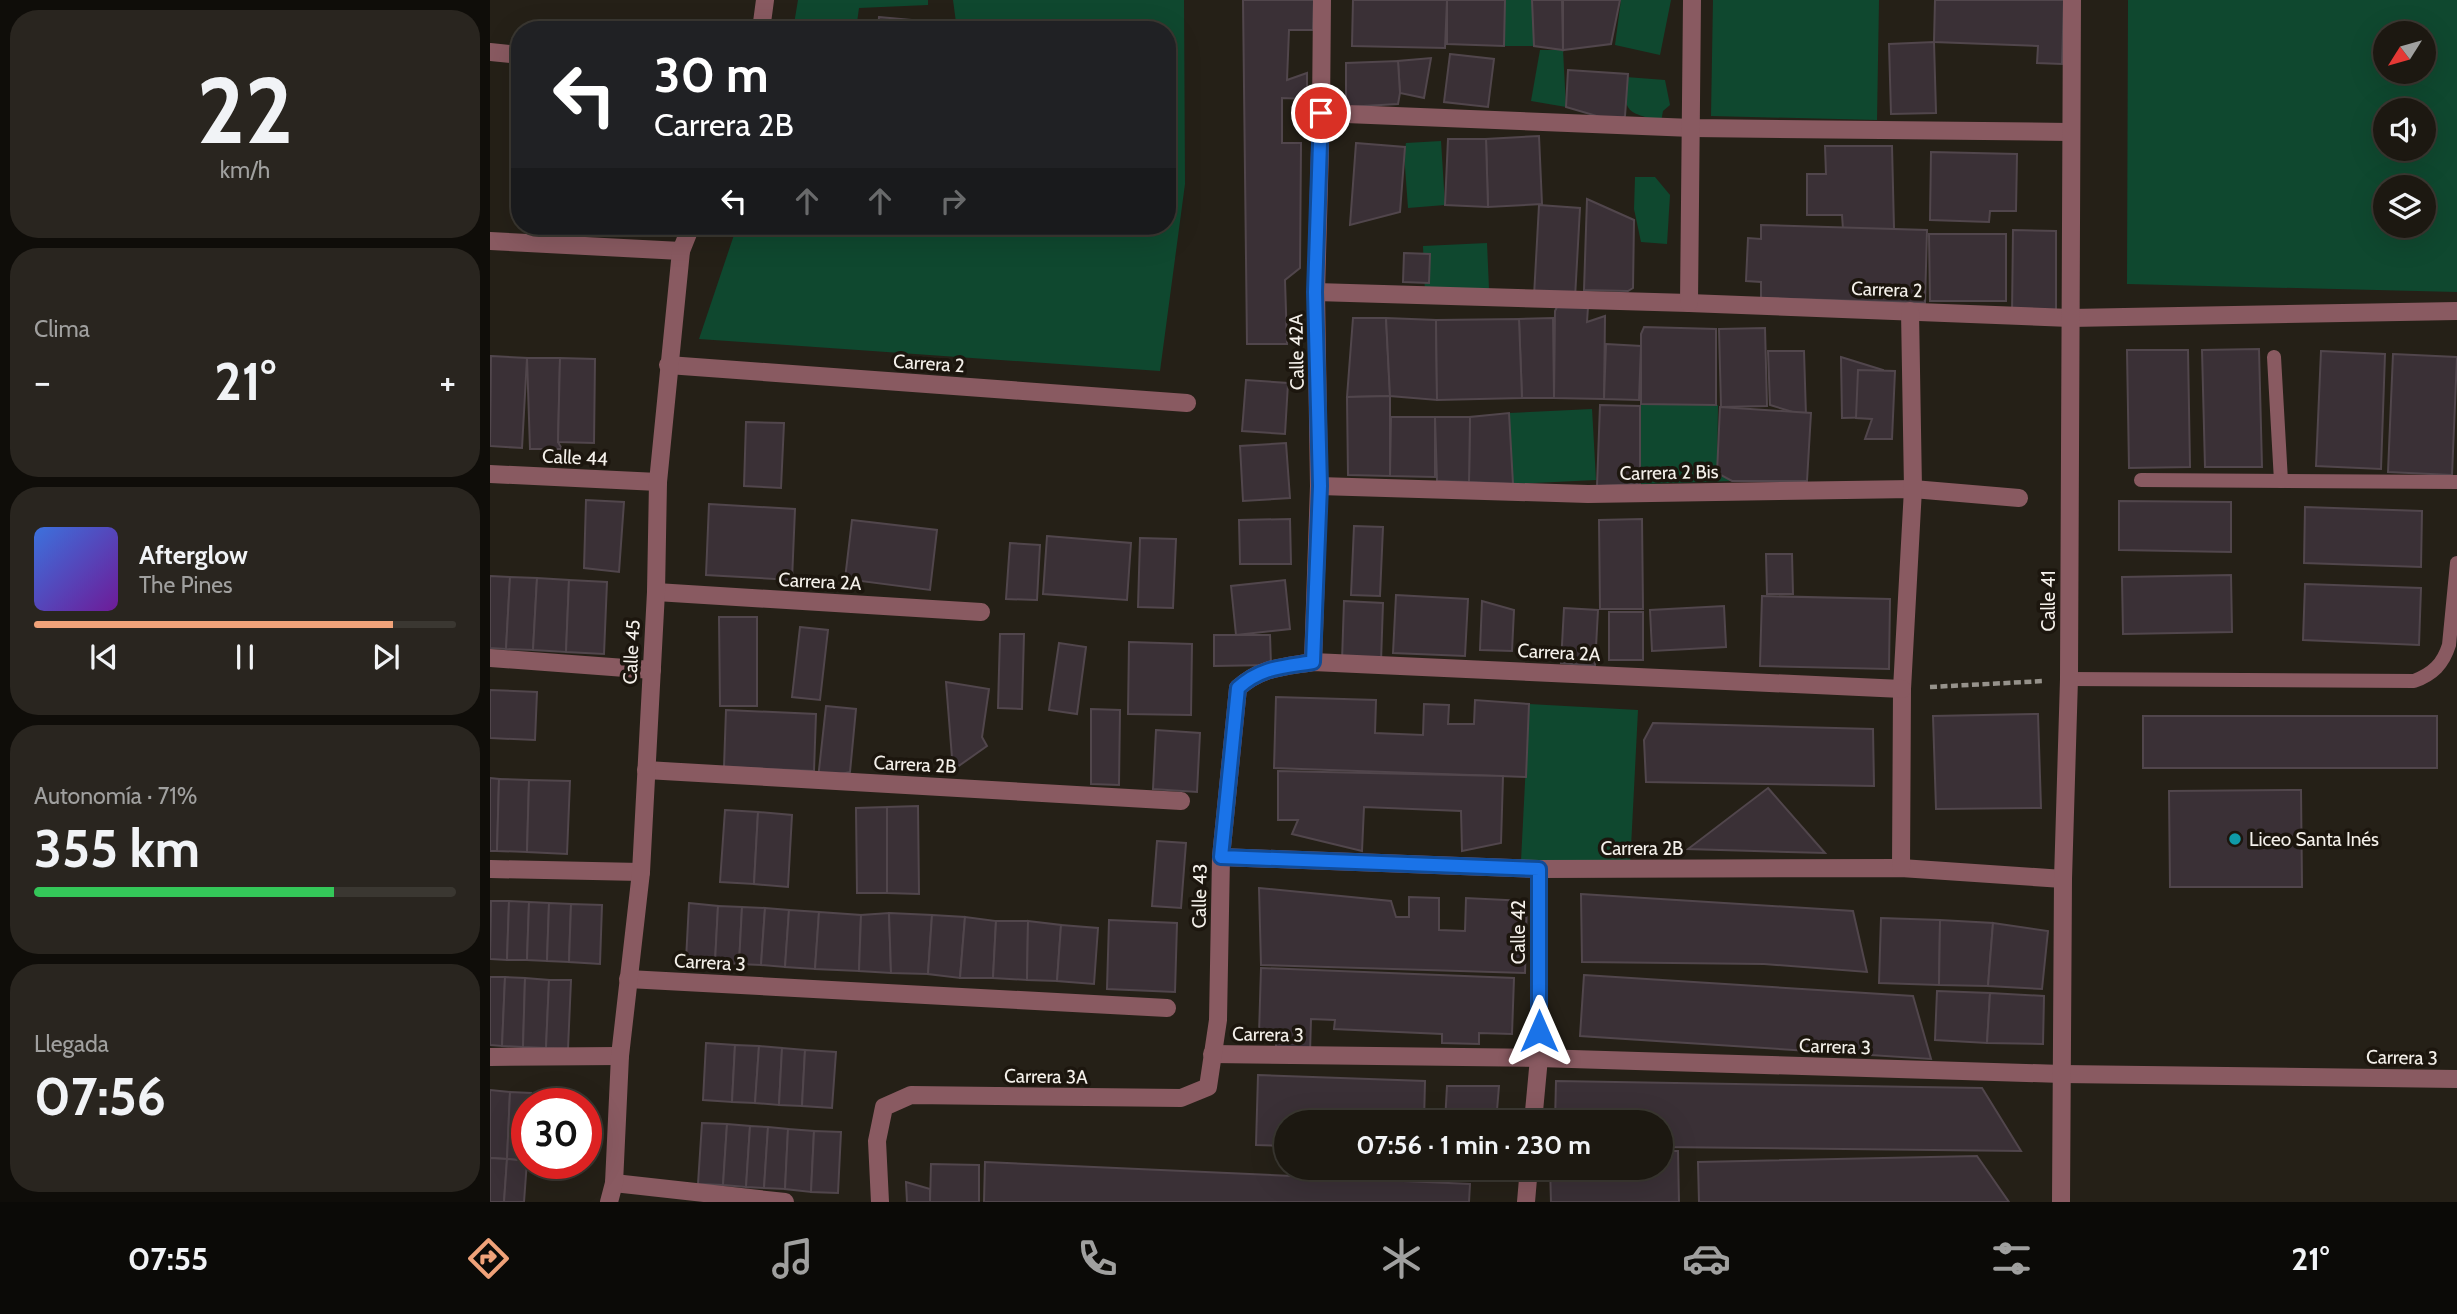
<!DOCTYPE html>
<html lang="es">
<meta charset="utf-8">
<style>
:root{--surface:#1c1811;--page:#29251f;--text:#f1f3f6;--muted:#a0a09f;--line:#3a3731;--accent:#f0a279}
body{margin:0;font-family:Cabin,sans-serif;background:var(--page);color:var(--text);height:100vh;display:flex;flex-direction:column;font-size:26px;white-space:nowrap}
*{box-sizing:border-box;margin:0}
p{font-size:23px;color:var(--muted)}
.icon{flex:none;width:38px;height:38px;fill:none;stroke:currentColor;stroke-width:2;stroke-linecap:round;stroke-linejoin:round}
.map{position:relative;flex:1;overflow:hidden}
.panel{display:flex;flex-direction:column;gap:10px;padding:10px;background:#0f0d09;width:490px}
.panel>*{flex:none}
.top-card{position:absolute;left:21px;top:21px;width:665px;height:214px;border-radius:28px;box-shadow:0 7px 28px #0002,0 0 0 2px var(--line);background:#202124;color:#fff;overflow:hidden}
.needle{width:46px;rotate:233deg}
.controls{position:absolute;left:1883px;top:21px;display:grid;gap:14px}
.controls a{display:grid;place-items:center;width:63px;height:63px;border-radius:50%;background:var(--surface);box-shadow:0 7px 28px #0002,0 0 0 2px var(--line);font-size:35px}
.speed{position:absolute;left:21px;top:1088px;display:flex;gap:14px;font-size:35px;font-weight:700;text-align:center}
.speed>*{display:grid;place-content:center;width:91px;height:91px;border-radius:50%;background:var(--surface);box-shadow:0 7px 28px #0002,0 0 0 2px var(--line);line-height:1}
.speed .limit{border:10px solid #d22;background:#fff;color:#111}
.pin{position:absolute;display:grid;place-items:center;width:60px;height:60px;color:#fff;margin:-30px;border:4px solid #fff;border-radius:50%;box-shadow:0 2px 7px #0007}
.me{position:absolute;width:77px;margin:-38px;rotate:0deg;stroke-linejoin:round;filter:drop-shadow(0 0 5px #0008)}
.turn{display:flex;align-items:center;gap:24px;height:147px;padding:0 28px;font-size:32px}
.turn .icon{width:91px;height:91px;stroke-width:2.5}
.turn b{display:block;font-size:49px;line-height:60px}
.lanes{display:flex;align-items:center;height:66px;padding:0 28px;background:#0003;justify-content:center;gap:35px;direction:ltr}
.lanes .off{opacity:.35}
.big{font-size:52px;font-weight:700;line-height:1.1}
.panel .card{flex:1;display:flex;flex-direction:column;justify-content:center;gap:10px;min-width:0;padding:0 24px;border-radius:28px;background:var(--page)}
.panel .dial{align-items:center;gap:0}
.dial b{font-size:91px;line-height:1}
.song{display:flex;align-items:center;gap:21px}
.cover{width:84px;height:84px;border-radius:10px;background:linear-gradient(135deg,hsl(220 70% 55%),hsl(280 70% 35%))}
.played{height:7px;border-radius:4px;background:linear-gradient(90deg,var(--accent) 85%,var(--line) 85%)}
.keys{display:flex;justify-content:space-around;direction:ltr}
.heat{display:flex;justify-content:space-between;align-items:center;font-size:38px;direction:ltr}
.charge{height:10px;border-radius:5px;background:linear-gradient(90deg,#34c759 71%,var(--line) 0)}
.trip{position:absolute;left:784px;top:1110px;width:399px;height:70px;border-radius:35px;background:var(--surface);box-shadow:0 7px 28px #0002,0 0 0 2px var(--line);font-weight:700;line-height:70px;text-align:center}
.tab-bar{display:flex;height:112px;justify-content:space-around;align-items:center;background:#0b0a07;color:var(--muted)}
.tab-bar .icon{width:49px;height:49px}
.tab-bar .on{color:var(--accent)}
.tab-bar b{font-size:32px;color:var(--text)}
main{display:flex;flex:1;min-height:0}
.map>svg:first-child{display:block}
.green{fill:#0f482f;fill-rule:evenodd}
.building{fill:#3a3036;stroke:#51464c;stroke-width:2}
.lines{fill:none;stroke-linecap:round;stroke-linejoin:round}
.path{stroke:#96928b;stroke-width:4.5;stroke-dasharray:7 3.5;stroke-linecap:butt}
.service{stroke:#895a61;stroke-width:14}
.minor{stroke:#895a61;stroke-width:18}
.tertiary{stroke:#895a61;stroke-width:18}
.route-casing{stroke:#114b97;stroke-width:18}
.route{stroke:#1a73e8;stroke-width:12}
.culture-dot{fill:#0f9aa8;stroke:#1c160e;stroke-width:2.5}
.labels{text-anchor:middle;stroke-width:7;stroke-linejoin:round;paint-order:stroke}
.street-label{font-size:19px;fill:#f4f0ea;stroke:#1c160e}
.poi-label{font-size:19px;fill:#f4f0ea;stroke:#1c160e;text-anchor:start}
</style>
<main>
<section class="panel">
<div class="card dial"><b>22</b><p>km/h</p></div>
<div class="card"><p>Clima</p>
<div class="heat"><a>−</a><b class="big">21°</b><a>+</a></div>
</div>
<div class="card">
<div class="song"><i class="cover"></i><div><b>Afterglow</b><p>The Pines</p></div></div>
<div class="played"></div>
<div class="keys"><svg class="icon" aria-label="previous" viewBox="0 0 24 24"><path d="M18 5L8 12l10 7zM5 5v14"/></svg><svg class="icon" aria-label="pause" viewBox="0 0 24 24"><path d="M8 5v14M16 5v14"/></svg><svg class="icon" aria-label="next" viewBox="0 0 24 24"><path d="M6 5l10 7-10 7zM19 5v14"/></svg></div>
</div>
<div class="card"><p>Autonomía · 71%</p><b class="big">355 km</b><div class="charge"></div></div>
<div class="card"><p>Llegada</p><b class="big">07:56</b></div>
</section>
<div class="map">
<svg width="1967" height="1202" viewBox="0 0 1967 1202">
<rect width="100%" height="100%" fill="#252017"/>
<g class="green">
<path d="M308 0H438V5L369 8 366 30H303Z"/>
<path d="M463 0H694L695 184 670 371 209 339 247 226H677V30H467Z"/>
<path d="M1015 0H1045L1044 46H1014Z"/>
<path d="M1131 0H1181L1170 55 1125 45Z"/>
<path d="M1223 0H1389L1387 120 1221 116Z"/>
<path d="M1638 0H1967V292L1637 284ZM1895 33H1934V72H1895ZM1895 110H1934V149H1895ZM1895 187H1934V226H1895Z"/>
<path d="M1050 50H1073L1076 107 1041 101Z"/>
<path d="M1136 77 1175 80 1180 105 1173 111 1171 122C1138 111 1133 115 1136 77Z"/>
<path d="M951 141 955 205 918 208 914 153 916 143Z"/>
<path d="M1145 177H1165L1180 195 1177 244 1151 242 1144 209Z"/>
<path d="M997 243 999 289 935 292 933 246Z"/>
<path d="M1151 404 1228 405 1227 473 1242 481 1150 484Z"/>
<path d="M1102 409 1106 480 1023 484 1019 413Z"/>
<path d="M1039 704 1148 710 1140 867 1031 861Z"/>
</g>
<g class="building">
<path d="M753 0H824L823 30H799L797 80 817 73V99L792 98V143H811L810 268 795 280 797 344H757Z"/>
<path d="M863 0H957L955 48 862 46Z"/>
<path d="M957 0H1015L1014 46 957 44Z"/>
<path d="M1042 0H1072L1073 50 1044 46Z"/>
<path d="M1073 0H1130L1121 44 1073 50Z"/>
<path d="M1445 0H1574L1572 64 1547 63 1548 46 1444 42Z"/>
<path d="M389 17 443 22V30H388Z"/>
<path d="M1444 42 1446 113 1401 114 1399 44Z"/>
<path d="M960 54 1004 59 998 107 954 102Z"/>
<path d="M941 58 934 98 910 93 908 61Z"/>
<path d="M908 61 910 93 908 104 856 107V63Z"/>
<path d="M1078 70 1138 74 1135 116 1127 122 1076 107Z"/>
<path d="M1049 136 1052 204 998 207 996 139Z"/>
<path d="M958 139H996L998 207 955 205Z"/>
<path d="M866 143 915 147 910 212 860 225Z"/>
<path d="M1335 146H1402L1404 229H1353L1352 215H1317V174H1336Z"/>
<path d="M1441 152 1527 154 1526 211H1500L1499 222 1440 220Z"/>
<path d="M1097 199 1144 220 1143 288 1138 291 1094 290Z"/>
<path d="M1049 205 1090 208 1085 298 1044 296Z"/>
<path d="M1271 225 1437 230 1435 303 1271 298V282L1256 281 1258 238 1271 239Z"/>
<path d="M1523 230 1566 231V317L1522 316Z"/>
<path d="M1439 234H1516V301H1440Z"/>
<path d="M914 253 940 254 939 283 913 282Z"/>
<path d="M1068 305 1098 307 1097 322 1115 316 1114 399 1064 398 1065 311Z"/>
<path d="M863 318H896L900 396 857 397Z"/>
<path d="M896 318 946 320 947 400 900 396Z"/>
<path d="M1063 318 1064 398H1032L1029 319Z"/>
<path d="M1029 319 1032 398 947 400 946 320Z"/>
<path d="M1154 327 1226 329V405L1151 404V334Z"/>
<path d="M1275 328 1277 406 1231 407 1229 329Z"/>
<path d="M1116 344 1151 346 1149 400 1114 399Z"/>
<path d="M1769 349 1772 467H1715L1712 350Z"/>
<path d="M1637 350H1698L1700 467 1639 468Z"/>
<path d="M1278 351H1314L1316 416 1280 405Z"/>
<path d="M1831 351 1895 354 1891 469 1826 466Z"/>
<path d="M1903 354 1967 357 1962 475 1898 472Z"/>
<path d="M1 356 37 358 32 448 0 446Z"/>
<path d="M1351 357 1393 370 1391 417 1352 418Z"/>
<path d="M37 358H70L68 442 72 449H40Z"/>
<path d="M70 358 105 359 104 443 68 442Z"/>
<path d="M1368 370 1405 371 1402 439H1375L1382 419 1366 418Z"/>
<path d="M756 380 798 383 795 434 752 431Z"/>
<path d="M900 396V476L858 475 857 397Z"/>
<path d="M1110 405 1150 406V484L1107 486Z"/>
<path d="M1230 407 1321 413 1317 481H1242L1227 473Z"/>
<path d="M1019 413 1023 484 979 482 980 417Z"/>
<path d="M901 417H945V477L900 476Z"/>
<path d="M945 417H980L979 482 947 481Z"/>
<path d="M256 422 294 423 291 488 254 486Z"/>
<path d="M796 443 800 498 753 501 750 446Z"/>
<path d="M96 500 134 502 129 572 94 568Z"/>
<path d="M1629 501 1741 502V552L1629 550Z"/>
<path d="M219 504 305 509 302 580 216 575Z"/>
<path d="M1815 507 1932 511 1931 567 1814 563Z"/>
<path d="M800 519 801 564H750L749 520Z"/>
<path d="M1152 519 1153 609H1110L1109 520Z"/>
<path d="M362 520 447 530 440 590 355 579Z"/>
<path d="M864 526 893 527 890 596 861 595Z"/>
<path d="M557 536 641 543 637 600 553 594Z"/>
<path d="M650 538 686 539 683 608 648 607Z"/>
<path d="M520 543 550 545 547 600 516 599Z"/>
<path d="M1276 554H1302L1303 594H1277Z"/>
<path d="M1741 575 1742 632 1633 634 1632 577Z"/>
<path d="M0 576 20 577 16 649 0 648Z"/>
<path d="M20 577 47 578 43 650 16 649Z"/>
<path d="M47 578 79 580 76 652 43 650Z"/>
<path d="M79 580 117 582 114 654 76 652Z"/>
<path d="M795 580 800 629 746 635 741 586Z"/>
<path d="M1815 584 1931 588 1929 645 1813 640Z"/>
<path d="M906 595 978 599 975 656 903 653Z"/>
<path d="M1272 596 1400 599 1399 669 1270 666Z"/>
<path d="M854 601 893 603 891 662 852 661Z"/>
<path d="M992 601 1024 610 1022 651 990 650Z"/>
<path d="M1234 606 1236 647 1162 651 1160 610Z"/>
<path d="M1074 608 1108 610 1105 666 1071 663Z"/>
<rect x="1119" y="612" width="34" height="48"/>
<path d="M229 617H267V706H230Z"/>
<path d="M310 627 338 630 330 700 302 697Z"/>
<path d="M510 634H534L532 709 508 708Z"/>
<path d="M724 635H780L781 665 724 666Z"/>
<path d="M639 642 702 644 701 715 638 714Z"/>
<path d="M569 643 596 647 587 714 559 710Z"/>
<path d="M456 682 499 689 492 737 497 746 463 770Z"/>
<path d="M0 690 47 692 45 740 0 738Z"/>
<path d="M786 697 886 700 885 733 933 735 934 704 959 705 958 724H984L985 700 1039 704 1036 777 784 768Z"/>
<path d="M336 706 366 709 360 772 328 779Z"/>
<path d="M601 709 630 710 629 785 601 784Z"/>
<path d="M236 710 326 714 324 771 234 767Z"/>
<path d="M1548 714 1551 808 1446 809 1443 716Z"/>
<rect x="1653" y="716" width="294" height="52"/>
<path d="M1163 723 1383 729 1384 786 1156 782 1154 740Z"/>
<path d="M666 730 710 733 707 792 663 789Z"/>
<path d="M788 771 1013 776 1011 843 972 851 971 811 874 807 872 851 802 834 808 820H788Z"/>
<path d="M0 778 9 779 7 851H0Z"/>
<path d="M9 779 39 780 37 852 7 851Z"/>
<path d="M39 780 80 781 77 854 37 852Z"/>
<path d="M1278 788 1335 853 1198 849Z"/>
<path d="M1811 790 1812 887H1680L1679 791Z"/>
<path d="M428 806 429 894 397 893V807Z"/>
<path d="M397 807V893H367L366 808Z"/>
<path d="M235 810 268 812 264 884 230 882Z"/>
<path d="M268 812 302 815 298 887 264 884Z"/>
<path d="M667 841 696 843 691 908 662 906Z"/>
<path d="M769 888 901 901 906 917H919V897L949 898V930L975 931 976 898 1037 901 1035 973 771 965Z"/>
<path d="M1091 894 1363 911 1377 972 1274 964 1092 962Z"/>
<path d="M1 901H19L17 960 0 959Z"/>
<path d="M19 901 39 902 37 960H17Z"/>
<path d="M39 902 59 903 57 961 37 960Z"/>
<path d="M59 903 81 904 79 962 57 961Z"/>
<path d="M199 903 228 906 225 962 196 960Z"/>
<path d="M81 904 112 905 110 964 79 962Z"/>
<path d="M228 906 252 907 249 964 225 962Z"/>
<path d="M252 907 275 908 271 965 249 964Z"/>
<path d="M275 908 299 910 295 967 271 965Z"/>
<path d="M299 910 329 912 325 969 295 967Z"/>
<path d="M329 912 371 915 369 971 325 969Z"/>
<path d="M399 913 401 973 369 971 371 915Z"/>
<path d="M399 913 442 915 438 974 401 973Z"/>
<path d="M442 915 475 917 470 978 438 974Z"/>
<path d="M475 917 506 921 503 978H470Z"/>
<path d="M1391 918 1450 920 1449 985 1389 983Z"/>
<path d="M619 920 687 923 685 992 617 989Z"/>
<path d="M1450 920 1503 923 1498 986 1449 985Z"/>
<path d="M506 921H538L537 980 503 978Z"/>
<path d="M538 921 571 925 567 981 537 980Z"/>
<path d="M1503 923 1558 931 1552 989 1498 986Z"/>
<path d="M571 925 608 928 604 984 567 981Z"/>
<path d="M771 968 1024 978 1022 1034 989 1033V1044L952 1043V1034L844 1029 845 1020 821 1019 820 1053 786 1052V1035L769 1034Z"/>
<path d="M1094 975 1423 996 1441 1059 1090 1036Z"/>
<path d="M0 977H15L12 1046 0 1045Z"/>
<path d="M15 977 35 978 33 1047 12 1046Z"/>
<path d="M35 978 59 980 56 1048 33 1047Z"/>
<path d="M59 980H81L78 1049 56 1048Z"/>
<path d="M1447 991 1500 993 1497 1043 1445 1040Z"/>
<path d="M1500 993 1554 996 1553 1044 1497 1043Z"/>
<path d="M216 1043 245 1045 242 1102 213 1100Z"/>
<path d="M245 1045 269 1046 265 1103 242 1102Z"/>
<path d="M269 1046 292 1048 289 1105 265 1103Z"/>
<path d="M292 1048 315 1050 312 1106 289 1105Z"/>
<path d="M315 1050 346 1052 342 1108 312 1106Z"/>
<path d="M768 1075 935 1081 934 1122H796V1146L766 1145Z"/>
<path d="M1066 1081 1492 1088 1531 1151 1171 1147V1122H1065Z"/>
<path d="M957 1086H1009L1006 1122H955Z"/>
<path d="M0 1090 20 1092 17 1159 0 1158Z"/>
<path d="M20 1092 41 1093 40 1104H37V1161L17 1159Z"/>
<path d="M212 1123 237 1124 233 1185 208 1184Z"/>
<path d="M237 1124 260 1126 256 1187 233 1185Z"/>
<path d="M260 1126 278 1127 274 1188 256 1187Z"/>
<path d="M278 1127 298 1129 295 1189 274 1188Z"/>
<path d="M298 1129 324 1131 321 1192 295 1189Z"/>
<path d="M324 1131 351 1132 348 1193 321 1192Z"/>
<path d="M1171 1151H1188L1189 1202H1061L1060 1167H1171Z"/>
<path d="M1487 1156 1519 1202H1209L1208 1162Z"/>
<path d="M0 1158 17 1159 14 1202H0Z"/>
<path d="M17 1159 37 1161 34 1202H14Z"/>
<path d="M495 1162 980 1184 979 1202H494Z"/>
<path d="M441 1164 489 1165V1202H440Z"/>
<path d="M416 1182 440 1189V1202H417Z"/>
</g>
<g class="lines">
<path class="path" d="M1440 687 1554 681"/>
<g class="service">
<path d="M1784 357 1791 481"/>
<path d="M1651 480 1967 482"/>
<path d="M1579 679 1924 681C1943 674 1953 664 1959 645L1967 563"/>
</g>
<g class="minor">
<path d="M271 30 275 0"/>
<path d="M0 52 30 55"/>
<path d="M831 113 1202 128 1580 132"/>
<path d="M0 241 191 251"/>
<path d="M826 292 1199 303 1580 318 1967 311"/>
<path d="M1199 303 1202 0"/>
<path d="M178 365 697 403"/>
<path d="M0 474 168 482"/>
<path d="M829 486 1098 494 1423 489 1529 498"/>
<path d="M166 592 491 612"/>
<path d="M0 658 162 670"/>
<path d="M823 662 829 486 826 292 831 113 832 0"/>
<path d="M156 770 691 801"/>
<path d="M731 857 1049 869 1411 868 1573 879"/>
<path d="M1411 868 1412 689 1423 489 1420 311"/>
<path d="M0 869 151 872"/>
<path d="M138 979 677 1008"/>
<path d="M722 1054 1049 1058 1572 1074 1967 1079"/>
<path d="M0 1057 130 1056"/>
<path d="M1043 1122 1049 1058V869"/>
<path d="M124 1183 295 1202"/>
<path d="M119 1202 124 1183 130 1056 151 872 166 592 168 482 191 251 201 226"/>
<path d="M390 1202 387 1141 394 1107 421 1095 691 1098 718 1087 728 1020 731 857 748 688C771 667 793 667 823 662L1412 689"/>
<path d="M1036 1202 1039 1167"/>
</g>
<path class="tertiary" d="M1571 1202 1573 879 1579 679 1582 0"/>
</g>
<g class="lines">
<g class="route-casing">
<path id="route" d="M831 113 825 292 830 486 823 662C793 667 771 667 748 688L731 857 1049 869V1031"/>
</g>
<use href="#route" class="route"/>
</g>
<circle class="culture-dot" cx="1745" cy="839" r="7"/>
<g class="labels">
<g class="street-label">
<text transform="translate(1397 289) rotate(2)" y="7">Carrera 2</text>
<text transform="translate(806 352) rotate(-91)" y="7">Calle 42A</text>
<text transform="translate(439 363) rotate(4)" y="7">Carrera 2</text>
<text transform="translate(85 457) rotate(3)" y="7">Calle 44</text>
<text transform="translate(1179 472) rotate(-1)" y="7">Carrera 2 Bis</text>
<text transform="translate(330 581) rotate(3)" y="7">Carrera 2A</text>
<text transform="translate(1558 601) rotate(-90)" y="7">Calle 41</text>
<text transform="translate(141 652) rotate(-87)" y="7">Calle 45</text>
<text transform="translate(1069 652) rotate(3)" y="7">Carrera 2A</text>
<text transform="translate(425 764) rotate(3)" y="7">Carrera 2B</text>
<text x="1152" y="855">Carrera 2B</text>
<text transform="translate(709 896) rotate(-89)" y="7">Calle 43</text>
<text transform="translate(1028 932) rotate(-90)" y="7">Calle 42</text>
<text transform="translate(220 962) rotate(3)" y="7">Carrera 3</text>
<text transform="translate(778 1034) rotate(1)" y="7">Carrera 3</text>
<text transform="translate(1345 1046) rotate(2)" y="7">Carrera 3</text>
<text transform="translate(1912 1057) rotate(1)" y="7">Carrera 3</text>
<text transform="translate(556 1076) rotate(1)" y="7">Carrera 3A</text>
</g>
<g class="poi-label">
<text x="1759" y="846">Liceo Santa Inés</text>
</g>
</g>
</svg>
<div class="controls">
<a><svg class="needle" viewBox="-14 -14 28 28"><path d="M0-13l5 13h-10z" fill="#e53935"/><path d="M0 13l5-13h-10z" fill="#a0a09f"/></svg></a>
<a><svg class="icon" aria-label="sound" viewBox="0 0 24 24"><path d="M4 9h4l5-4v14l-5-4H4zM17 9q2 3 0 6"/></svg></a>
<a><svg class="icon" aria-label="layers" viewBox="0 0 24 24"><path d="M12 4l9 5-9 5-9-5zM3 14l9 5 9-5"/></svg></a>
</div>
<div class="speed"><div class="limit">30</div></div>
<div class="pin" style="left:831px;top:113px;background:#d93025"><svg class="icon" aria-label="arrive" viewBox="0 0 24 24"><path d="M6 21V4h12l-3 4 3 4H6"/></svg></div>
<svg class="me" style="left:1049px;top:1031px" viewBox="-20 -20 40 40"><path d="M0-17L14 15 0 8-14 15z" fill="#1a73e8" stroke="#fff" stroke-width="4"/></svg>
<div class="trip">07:56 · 1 min · 230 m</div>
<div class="top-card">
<div class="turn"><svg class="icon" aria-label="left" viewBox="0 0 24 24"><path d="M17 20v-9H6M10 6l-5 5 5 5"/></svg><div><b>30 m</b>Carrera 2B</div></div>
<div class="lanes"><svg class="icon" aria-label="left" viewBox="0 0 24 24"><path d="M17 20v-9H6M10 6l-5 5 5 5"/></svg><svg class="icon off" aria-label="ahead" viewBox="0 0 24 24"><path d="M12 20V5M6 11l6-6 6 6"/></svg><svg class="icon off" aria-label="ahead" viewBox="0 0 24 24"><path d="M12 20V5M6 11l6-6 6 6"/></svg><svg class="icon off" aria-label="right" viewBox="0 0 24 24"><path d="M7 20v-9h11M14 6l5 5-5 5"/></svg></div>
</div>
</div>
</main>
<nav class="tab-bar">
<b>07:55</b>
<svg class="icon on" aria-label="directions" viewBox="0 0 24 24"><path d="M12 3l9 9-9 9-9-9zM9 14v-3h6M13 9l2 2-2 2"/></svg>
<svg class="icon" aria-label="music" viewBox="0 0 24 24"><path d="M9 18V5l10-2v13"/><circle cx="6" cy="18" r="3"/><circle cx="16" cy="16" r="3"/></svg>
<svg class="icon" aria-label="phone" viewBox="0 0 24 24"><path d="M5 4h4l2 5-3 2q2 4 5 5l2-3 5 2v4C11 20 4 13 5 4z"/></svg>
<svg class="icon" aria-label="climate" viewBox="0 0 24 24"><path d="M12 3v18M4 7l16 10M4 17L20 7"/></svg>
<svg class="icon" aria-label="car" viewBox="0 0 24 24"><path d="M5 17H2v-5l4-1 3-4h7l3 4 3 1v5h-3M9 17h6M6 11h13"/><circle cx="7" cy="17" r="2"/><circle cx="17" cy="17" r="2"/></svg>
<svg class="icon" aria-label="filters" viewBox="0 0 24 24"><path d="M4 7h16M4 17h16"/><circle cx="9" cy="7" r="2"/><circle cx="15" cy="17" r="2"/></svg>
<b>21°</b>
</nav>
